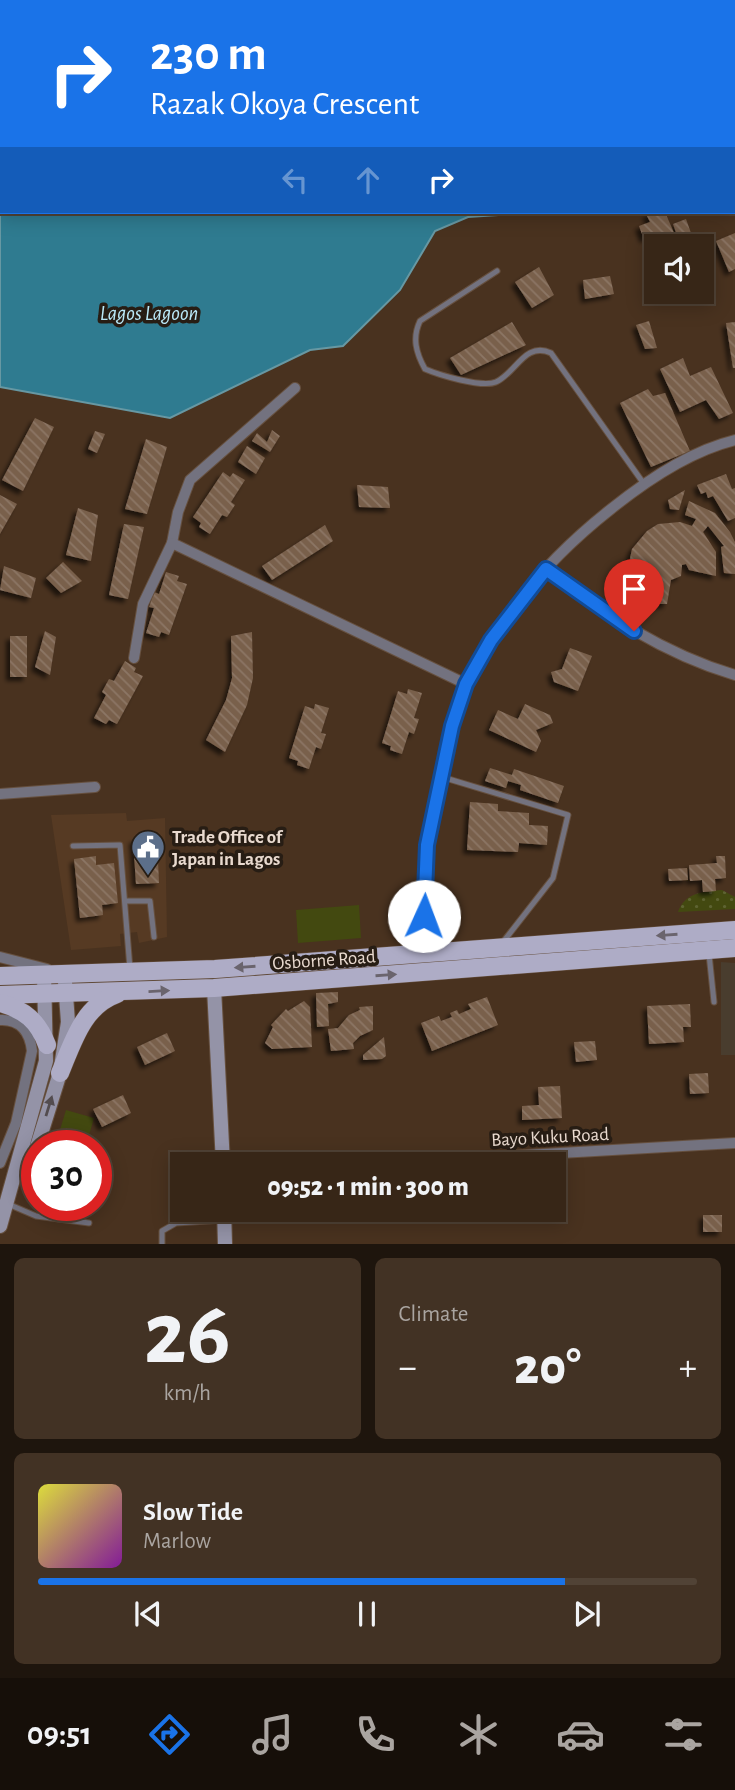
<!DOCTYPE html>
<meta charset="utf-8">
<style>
:root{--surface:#372617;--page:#423224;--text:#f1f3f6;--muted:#aaa5a1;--line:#514336;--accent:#1a73e8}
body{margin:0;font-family:"Alegreya Sans",sans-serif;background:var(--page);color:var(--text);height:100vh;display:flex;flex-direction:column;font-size:26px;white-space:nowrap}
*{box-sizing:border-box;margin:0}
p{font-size:23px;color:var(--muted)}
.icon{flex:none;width:38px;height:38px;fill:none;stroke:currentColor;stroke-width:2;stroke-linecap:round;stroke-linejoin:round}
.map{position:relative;height:1244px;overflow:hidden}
.side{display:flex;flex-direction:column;gap:14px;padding:14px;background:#1e150d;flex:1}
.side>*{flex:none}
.top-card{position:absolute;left:0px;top:0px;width:735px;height:214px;box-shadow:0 4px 18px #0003,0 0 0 2px var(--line);background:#1a73e8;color:#fff;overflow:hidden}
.fabs{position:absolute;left:644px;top:234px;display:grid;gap:14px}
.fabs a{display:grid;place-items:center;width:70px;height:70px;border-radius:0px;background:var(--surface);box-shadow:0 4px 18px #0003,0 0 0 2px var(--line);font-size:35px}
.speed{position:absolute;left:21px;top:1130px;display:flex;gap:14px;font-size:35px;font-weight:700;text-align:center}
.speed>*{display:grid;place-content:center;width:91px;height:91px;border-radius:50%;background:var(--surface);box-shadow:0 4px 18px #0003,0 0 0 2px var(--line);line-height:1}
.speed .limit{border:10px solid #d22;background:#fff;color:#111}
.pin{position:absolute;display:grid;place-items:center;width:60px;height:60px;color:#fff;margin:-72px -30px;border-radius:50% 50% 50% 0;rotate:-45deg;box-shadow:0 0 7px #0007}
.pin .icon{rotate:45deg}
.me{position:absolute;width:77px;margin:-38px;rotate:2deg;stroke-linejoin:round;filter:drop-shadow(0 0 5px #0008)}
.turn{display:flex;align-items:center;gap:24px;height:147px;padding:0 35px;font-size:32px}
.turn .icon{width:91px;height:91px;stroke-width:2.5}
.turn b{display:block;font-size:49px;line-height:60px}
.lanes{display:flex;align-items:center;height:66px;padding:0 35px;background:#0003;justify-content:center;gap:35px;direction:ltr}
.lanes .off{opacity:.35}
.big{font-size:52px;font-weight:800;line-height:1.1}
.side .tile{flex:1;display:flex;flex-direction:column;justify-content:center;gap:10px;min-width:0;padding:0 24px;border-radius:10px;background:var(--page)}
.side .dial{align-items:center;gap:0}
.dial b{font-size:91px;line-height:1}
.song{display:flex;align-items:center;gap:21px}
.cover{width:84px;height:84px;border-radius:10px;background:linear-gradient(135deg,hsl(60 70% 55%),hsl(290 70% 35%))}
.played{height:7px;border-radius:4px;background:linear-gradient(90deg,var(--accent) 80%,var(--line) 80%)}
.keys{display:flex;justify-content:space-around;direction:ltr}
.heat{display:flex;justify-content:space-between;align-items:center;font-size:38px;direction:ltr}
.side .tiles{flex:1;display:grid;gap:14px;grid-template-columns:1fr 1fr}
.tile:last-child{grid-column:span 2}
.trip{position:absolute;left:170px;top:1152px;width:396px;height:70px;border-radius:0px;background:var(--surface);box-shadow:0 4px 18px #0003,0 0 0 2px var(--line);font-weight:800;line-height:70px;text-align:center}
.tabs{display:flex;height:112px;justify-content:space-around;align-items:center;background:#160f09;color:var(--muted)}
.tabs .icon{width:49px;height:49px}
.tabs .on{color:var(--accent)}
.tabs b{font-size:32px;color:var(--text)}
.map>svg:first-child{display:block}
.built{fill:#563a23}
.education{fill:#493d2e}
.grass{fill:url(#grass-dots)}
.park{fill:#434910}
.water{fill:#2f7b90;stroke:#6798a3;stroke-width:2}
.building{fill:url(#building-back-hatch);filter:url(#shadow)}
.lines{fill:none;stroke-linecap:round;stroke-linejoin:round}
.lane-casing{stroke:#66503f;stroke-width:7}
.street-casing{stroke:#66503f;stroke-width:12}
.secondary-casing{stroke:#66503f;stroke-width:16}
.primary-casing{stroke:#66503f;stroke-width:19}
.lane{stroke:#73727f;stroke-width:5}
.street{stroke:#73727f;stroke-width:10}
.secondary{stroke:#9493a7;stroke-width:14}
.primary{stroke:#aeacc6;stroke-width:18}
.oneway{fill:#6a646d}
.oneway2{fill:#534c4f}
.route-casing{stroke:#114b97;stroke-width:18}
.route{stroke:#1a73e8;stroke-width:12}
.labels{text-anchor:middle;stroke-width:7;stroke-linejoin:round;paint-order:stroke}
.poi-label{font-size:19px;font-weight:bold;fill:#e9dacf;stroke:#271d14;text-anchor:start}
.street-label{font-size:19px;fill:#e9dacf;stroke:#271d14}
.water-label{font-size:21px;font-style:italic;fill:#bae9f8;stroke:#271d14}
</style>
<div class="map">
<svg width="735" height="1244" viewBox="0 0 735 1244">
<defs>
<pattern id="grass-dots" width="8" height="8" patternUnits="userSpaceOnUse" patternTransform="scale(1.75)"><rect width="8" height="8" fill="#434910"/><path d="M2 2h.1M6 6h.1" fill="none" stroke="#5e6332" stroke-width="1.8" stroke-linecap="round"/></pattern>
<pattern id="building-back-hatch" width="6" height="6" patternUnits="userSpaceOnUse" patternTransform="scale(1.75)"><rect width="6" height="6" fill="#79604c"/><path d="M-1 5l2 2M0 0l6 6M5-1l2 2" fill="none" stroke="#8c7665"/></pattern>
<filter id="shadow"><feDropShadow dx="-4" dy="4" stdDeviation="2" flood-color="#0009"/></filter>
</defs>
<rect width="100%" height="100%" fill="#49321f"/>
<path class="built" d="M126 813 127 821 165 818 167 937 139 943 137 932 120 934 121 946 71 950 51 815Z"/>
<path class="education" d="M721 962 735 963V1055H721Z"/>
<path class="grass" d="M722 890 735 897V909L678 912C685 892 703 892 722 890Z"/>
<g class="park">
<path d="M359 905 361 938 298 943 296 910Z"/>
<path d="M66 1110 94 1118 86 1146H55Z"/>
</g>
<path class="water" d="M0 0H735V159L733 2H2V212H544L468 217 435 231 400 290 343 346 310 350 170 418 0 387Z"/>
<g class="building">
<path d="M652 212H665L674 233 658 240 655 234 644 239 639 226 650 222 646 214Z"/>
<path d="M686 219 696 247H681L673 224Z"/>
<path d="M735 233V269L729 272 716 241Z"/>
<path d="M539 267 554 295 532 308 515 282Z"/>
<path d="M610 276 614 294 585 299 583 280Z"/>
<path d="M649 321 657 348 645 349 636 325Z"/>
<path d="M512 322 526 345 461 375 450 358Z"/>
<path d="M735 322V368H733L726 323Z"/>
<path d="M683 358 690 376 711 367 733 413 719 419 706 400 680 412 660 369Z"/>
<path d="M648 389 653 396 665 393 690 451 651 467 620 403Z"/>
<path d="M35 418 54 427 23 491 2 480Z"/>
<path d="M272 430 280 436 270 452 252 441 257 433 267 442Z"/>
<path d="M95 431 105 434 97 453 88 449Z"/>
<path d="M146 439 167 447 147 514 125 509Z"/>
<path d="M247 446 265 458 256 474 238 462Z"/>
<path d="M223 472 230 477 233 473 245 480 231 502 235 505 227 517 222 515 210 534 199 527 201 523 193 517Z"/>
<path d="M726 474 732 489 735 488V518L728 521 713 496 708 498 706 492 701 494 697 485Z"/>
<path d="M357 485 388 487 390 508 359 507Z"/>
<path d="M685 490 679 510 670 509 668 500Z"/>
<path d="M0 495 17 504 0 534Z"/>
<path d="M689 501 715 513 730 532 735 542V574L724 573 721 547 724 546 708 526 703 532 716 552V576L689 570 686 564 682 565 681 576 671 580 667 604H659L644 595 637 582 632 585 628 568 632 549 647 531 658 524 680 522 692 526 696 519 685 515Z"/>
<path d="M78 508 98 515 91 561 66 555Z"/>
<path d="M124 524 144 527 128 599 109 595Z"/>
<path d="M325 525 333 541 272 580 262 566Z"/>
<path d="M63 562 82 581 61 593 46 578Z"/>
<path d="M4 566 36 578 31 598 0 590Z"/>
<path d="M166 572 179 576 177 581 187 584 169 635 161 632 159 637 146 633 154 608 149 607 154 592 159 594Z"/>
<path d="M618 590 636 603 632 608 614 596Z"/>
<path d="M45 631 56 637 50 675 35 667Z"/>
<path d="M252 632 253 678 247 705 225 752 206 740 226 700 232 678 231 636Z"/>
<rect x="10" y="636" width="17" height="41"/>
<path d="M570 648 592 656 578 691 554 682 551 672 562 669Z"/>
<path d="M125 661 136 668 134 672 143 676 117 724 109 720 106 724 94 718 106 695 102 692 109 679 114 681Z"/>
<path d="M408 689 422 693 414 718 419 719 414 734 409 732 402 754 390 750 391 746 382 743 398 691 407 694Z"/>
<path d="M315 704 329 708 321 733 326 734 321 749 316 747 309 769 297 765 298 761 289 758 305 706 314 709Z"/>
<path d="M525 704 550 715 553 723 536 730 541 741 536 752 489 730 498 710 518 719Z"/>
<path d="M490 768 512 775 514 769 564 786 558 803 520 790 521 785 508 781 506 788 485 781Z"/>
<path d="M470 802 498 804V811L529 813V825L548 826 547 845 519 843 518 852 467 850Z"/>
<path d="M157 837 159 883 136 884 133 839Z"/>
<path d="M96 856V865L114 863 118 903 102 905 103 915 80 918 74 859Z"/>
<path d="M716 856H725L726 878 715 879 716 891 703 892 702 880 690 881 689 865 717 863Z"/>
<path d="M687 868 688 880 669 881 668 869Z"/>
<path d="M338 992V1002L328 1004 329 1026 317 1027 316 993Z"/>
<path d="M487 997 498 1025 432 1051 421 1023 439 1016 441 1021 452 1017 450 1013 457 1010 459 1014 471 1009 468 1004Z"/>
<path d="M304 1001 310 1007 312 1047 272 1049 265 1043 273 1027 271 1025 286 1009 288 1011Z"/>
<path d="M690 1004 691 1027H683L684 1042 649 1044 647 1006Z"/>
<path d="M373 1006V1030L360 1036 353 1043 354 1049 331 1051 328 1029 338 1028 349 1015 360 1010 359 1007Z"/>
<path d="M167 1033 175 1051 145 1065 137 1047Z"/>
<path d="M384 1037 386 1056 382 1059 363 1060V1055Z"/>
<path d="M595 1041 597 1060 576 1062 574 1042Z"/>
<path d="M708 1073 709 1093 690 1094 689 1074Z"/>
<path d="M560 1086 562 1118 522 1120V1106L539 1105 538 1087Z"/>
<path d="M123 1095 131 1113 102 1127 93 1109Z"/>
<rect x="703" y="1215" width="19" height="17"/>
</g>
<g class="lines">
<g class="lane-casing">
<g id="lane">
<path d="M497 271 420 321C412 338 416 353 425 369 439 375 482 388 496 382 516 373 525 341 551 353L644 484"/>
<path d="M442 777 568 815 553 878 503 942"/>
<path d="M73 846 120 845 130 969"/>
<path d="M126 901H150L154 937"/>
<path d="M709 954 714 1002"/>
<path d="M96 1175H110"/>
<path d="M15 1176 37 1177"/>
<path d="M8 1204 36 1216 89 1223"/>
<path d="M162 1244V1231L176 1223 224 1220"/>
</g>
</g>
<g class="street-casing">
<g id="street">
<path d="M172 543 178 512 190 480 295 388"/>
<path d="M546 569C603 614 664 654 735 675"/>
<path d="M134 658 143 604 172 543 466 684"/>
<path d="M0 794 95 787"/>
<path d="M426 953C424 916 422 878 428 842 432 819 438 797 443 775 446 757 447 739 453 723 480 637 541 564 611 509 647 480 690 451 735 440"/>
<path d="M0 957 47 969"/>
<path d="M0 1020C20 1019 30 1032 32 1051L16 1123 0 1163"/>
<path d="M367 1164 735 1143"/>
</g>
</g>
<g class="secondary-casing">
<g id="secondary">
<path d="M214 988 223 1164"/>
<path d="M19 1164 35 1153 60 1073 68 1022 65 982"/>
<path d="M224 1209 225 1244"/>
<path d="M0 1226 46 1061 44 974"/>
</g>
</g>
<g class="primary-casing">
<g id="primary">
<path d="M0 976 215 969 735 930"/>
<path d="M0 995 214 988 735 948"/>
<path d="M0 1003C25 1010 38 1021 47 1045"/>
<path d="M60 1073C73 1042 83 1006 117 994"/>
</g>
</g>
<use href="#lane" class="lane"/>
<use href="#street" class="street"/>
<use href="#secondary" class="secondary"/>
<use href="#primary" class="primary"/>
</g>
<defs><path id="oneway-solid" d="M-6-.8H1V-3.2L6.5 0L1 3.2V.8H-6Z" transform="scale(1.75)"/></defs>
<g class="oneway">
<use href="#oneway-solid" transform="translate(667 935) rotate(176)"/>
<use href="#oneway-solid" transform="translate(245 967) rotate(176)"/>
<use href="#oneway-solid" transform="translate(386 975) rotate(-4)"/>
<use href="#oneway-solid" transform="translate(159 991) rotate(-3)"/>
</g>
<use class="oneway2" href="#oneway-solid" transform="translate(49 1106) rotate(-73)"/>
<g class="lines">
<g class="route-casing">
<path id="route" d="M424 916 427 845 452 726 466 684 491 640 546 569 634 631"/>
</g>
<use href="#route" class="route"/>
</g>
<defs>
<g id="civic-pin" transform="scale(1.75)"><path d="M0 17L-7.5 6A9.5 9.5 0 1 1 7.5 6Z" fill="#5c6f8a" stroke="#271d14"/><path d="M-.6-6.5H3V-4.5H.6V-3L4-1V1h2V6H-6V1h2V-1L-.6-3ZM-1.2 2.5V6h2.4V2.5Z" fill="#fff"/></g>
</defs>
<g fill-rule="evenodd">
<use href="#civic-pin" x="148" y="847"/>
</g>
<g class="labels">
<g class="poi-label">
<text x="172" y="843">Trade Office of<tspan x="172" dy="22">Japan in Lagos</tspan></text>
</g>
<g class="street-label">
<text transform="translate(324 959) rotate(-4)" y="7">Osborne Road</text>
<text transform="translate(550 1136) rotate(-3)" y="7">Bayo Kuku Road</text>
</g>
<g class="water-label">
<text x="149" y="320">Lagos Lagoon</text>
</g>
</g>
</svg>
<div class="fabs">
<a><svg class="icon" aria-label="sound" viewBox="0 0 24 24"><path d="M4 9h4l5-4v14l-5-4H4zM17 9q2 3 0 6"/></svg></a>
</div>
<div class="speed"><div class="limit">30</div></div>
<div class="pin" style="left:634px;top:631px;background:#d93025"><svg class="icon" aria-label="arrive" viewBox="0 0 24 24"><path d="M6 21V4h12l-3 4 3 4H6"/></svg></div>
<svg class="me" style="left:424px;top:916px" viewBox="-20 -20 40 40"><circle r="19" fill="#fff"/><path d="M0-13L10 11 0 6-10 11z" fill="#1a73e8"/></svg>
<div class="trip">09:52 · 1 min · 300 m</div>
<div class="top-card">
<div class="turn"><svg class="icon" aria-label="right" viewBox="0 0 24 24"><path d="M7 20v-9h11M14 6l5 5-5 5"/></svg><div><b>230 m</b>Razak Okoya Crescent</div></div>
<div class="lanes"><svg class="icon off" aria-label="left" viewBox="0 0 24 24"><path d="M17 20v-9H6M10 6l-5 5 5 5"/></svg><svg class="icon off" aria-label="ahead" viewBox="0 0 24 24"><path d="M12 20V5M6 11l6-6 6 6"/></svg><svg class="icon" aria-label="right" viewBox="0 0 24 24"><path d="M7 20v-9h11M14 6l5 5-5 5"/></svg></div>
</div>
</div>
<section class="side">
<div class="tiles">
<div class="tile dial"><b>26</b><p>km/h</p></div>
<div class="tile"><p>Climate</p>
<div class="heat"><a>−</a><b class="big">20°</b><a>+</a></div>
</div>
<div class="tile">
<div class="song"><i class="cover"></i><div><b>Slow Tide</b><p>Marlow</p></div></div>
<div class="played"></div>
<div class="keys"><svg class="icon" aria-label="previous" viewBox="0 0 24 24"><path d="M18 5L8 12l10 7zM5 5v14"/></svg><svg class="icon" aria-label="pause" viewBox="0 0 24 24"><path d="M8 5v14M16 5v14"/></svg><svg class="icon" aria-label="next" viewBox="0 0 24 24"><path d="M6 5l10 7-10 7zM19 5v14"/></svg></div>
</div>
</div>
</section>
<nav class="tabs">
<b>09:51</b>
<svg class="icon on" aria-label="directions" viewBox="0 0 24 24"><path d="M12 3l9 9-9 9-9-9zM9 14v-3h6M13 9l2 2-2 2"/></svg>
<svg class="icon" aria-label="music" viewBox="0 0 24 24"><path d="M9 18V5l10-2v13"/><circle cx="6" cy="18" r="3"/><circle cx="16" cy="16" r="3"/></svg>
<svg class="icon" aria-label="phone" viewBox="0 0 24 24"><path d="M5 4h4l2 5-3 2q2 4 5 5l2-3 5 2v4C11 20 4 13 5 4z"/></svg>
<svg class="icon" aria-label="climate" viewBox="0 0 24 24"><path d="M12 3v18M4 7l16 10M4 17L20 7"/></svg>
<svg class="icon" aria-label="car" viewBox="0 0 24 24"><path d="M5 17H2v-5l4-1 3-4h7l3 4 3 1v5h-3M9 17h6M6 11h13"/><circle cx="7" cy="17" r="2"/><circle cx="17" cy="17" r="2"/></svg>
<svg class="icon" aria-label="filters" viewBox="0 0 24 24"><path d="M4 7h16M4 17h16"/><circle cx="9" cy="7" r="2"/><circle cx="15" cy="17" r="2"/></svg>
</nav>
